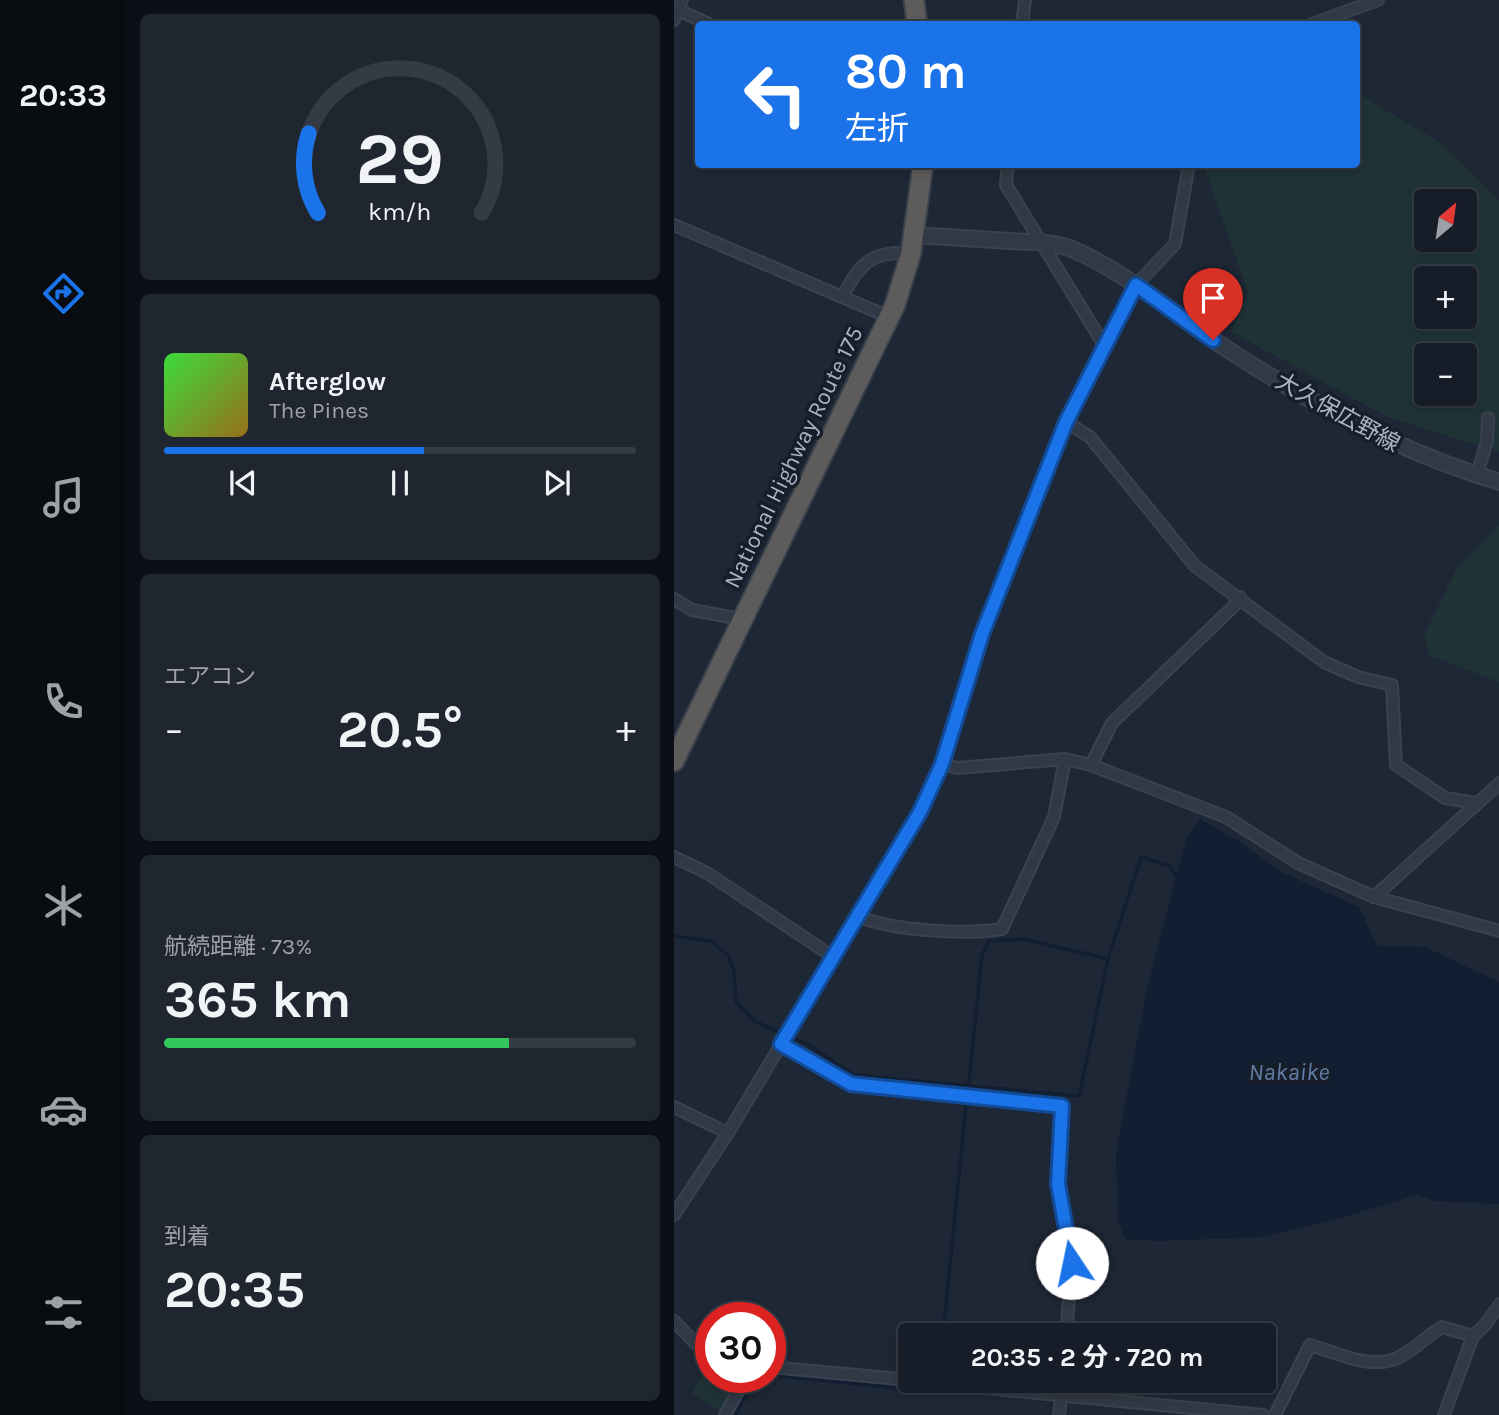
<!DOCTYPE html>
<html lang="ja">
<meta charset="utf-8">
<style>
:root{--surface:#161d28;--page:#1f2630;--text:#f1f3f6;--muted:#9ea2a8;--line:#353b45;--accent:#1a73e8}
body{margin:0;font-family:Karla,"Noto Sans JP",sans-serif;background:var(--page);color:var(--text);height:100vh;display:flex;flex-direction:column;font-size:26px;white-space:nowrap}
*{box-sizing:border-box;margin:0}
p{font-size:23px;color:var(--muted)}
.icon{flex:none;width:38px;height:38px;fill:none;stroke:currentColor;stroke-width:2;stroke-linecap:round;stroke-linejoin:round}
.map{position:relative;flex:1;overflow:hidden}
.details{display:flex;flex-direction:column;gap:14px;padding:14px;background:#0c1016;width:548px}
.details>*{flex:none}
.hud{position:absolute;left:21px;top:21px;width:665px;height:147px;border-radius:7px;box-shadow:0 4px 10px #0003,0 0 0 2px var(--line);background:#1a73e8;color:#fff;overflow:hidden}
.needle{width:46px;rotate:29deg}
.controls{position:absolute;left:740px;top:189px;display:grid;gap:14px}
.controls a{display:grid;place-items:center;width:63px;height:63px;border-radius:7px;background:var(--surface);box-shadow:0 4px 10px #0003,0 0 0 2px var(--line);font-size:35px}
.speed{position:absolute;left:21px;top:1302px;display:flex;gap:14px;font-size:35px;font-weight:700;text-align:center}
.speed>*{display:grid;place-content:center;width:91px;height:91px;border-radius:50%;background:var(--surface);box-shadow:0 4px 10px #0003,0 0 0 2px var(--line);line-height:1}
.speed .limit{border:10px solid #d22;background:#fff;color:#111}
.pin{position:absolute;display:grid;place-items:center;width:60px;height:60px;color:#fff;margin:-72px -30px;border-radius:50% 50% 50% 0;rotate:-45deg;box-shadow:0 0 7px #0007}
.pin .icon{rotate:45deg}
.me{position:absolute;width:77px;margin:-38px;rotate:349deg;stroke-linejoin:round;filter:drop-shadow(0 0 5px #0008)}
.turn{display:flex;align-items:center;gap:24px;height:147px;padding:0 35px;font-size:32px}
.turn .icon{width:91px;height:91px;stroke-width:2.5}
.turn b{display:block;font-size:49px;line-height:60px}
.big{font-size:52px;font-weight:700;line-height:1.1}
.details .tile{flex:1;display:flex;flex-direction:column;justify-content:center;gap:10px;min-width:0;padding:0 24px;border-radius:10px;background:var(--page)}
.details .dial{align-items:center;gap:0}
.dial svg{height:182px;overflow:visible;fill:none;stroke:var(--line);stroke-width:7;stroke-linecap:round;text-anchor:middle}
.dial text{fill:var(--text);stroke:none}
.song{display:flex;align-items:center;gap:21px}
.cover{width:84px;height:84px;border-radius:10px;background:linear-gradient(135deg,hsl(120 70% 55%),hsl(40 70% 35%))}
.played{height:7px;border-radius:4px;background:linear-gradient(90deg,var(--accent) 55%,var(--line) 55%)}
.keys{display:flex;justify-content:space-around;direction:ltr}
.heat{display:flex;justify-content:space-between;align-items:center;font-size:38px;direction:ltr}
.charge{height:10px;border-radius:5px;background:linear-gradient(90deg,#34c759 73%,var(--line) 0)}
.trip{position:absolute;left:224px;top:1323px;width:378px;height:70px;border-radius:7px;background:var(--surface);box-shadow:0 4px 10px #0003,0 0 0 2px var(--line);font-weight:700;line-height:70px;text-align:center}
main{display:flex;flex:1;min-height:0}
.tabs{display:flex;flex-direction:column;width:126px;justify-content:space-around;align-items:center;background:#090c10;color:var(--muted)}
.tabs .icon{width:49px;height:49px}
.tabs .current{color:var(--accent)}
.tabs b{font-size:32px;color:var(--text)}
.map>svg:first-child{display:block}
.green{fill:#1f3336;fill-rule:evenodd}
.water{fill:#121e32}
.lines{fill:none;stroke-linecap:round;stroke-linejoin:round}
.stream{stroke:#121e32;stroke-width:3.5}
.minor-casing{stroke:#3a424f;stroke-width:14}
.tertiary-casing{stroke:#3a424f;stroke-width:18}
.trunk-casing{stroke:#39414d;stroke-width:23}
.minor{stroke:#313946;stroke-width:10}
.tertiary{stroke:#313946;stroke-width:14}
.trunk{stroke:#5e5c5a;stroke-width:19}
.route-casing{stroke:#114b97;stroke-width:18}
.route{stroke:#1a73e8;stroke-width:12}
.labels{text-anchor:middle;stroke-width:7;stroke-linejoin:round;paint-order:stroke}
.street-label{font-size:23px;fill:#aab4c4;stroke:#171e2a}
.water-label{font-size:24px;font-style:italic;fill:#617da5;stroke:#171e2a}
</style>
<main>
<nav class="tabs">
<b>20:33</b>
<svg class="icon current" aria-label="directions" viewBox="0 0 24 24"><path d="M12 3l9 9-9 9-9-9zM9 14v-3h6M13 9l2 2-2 2"/></svg>
<svg class="icon" aria-label="music" viewBox="0 0 24 24"><path d="M9 18V5l10-2v13"/><circle cx="6" cy="18" r="3"/><circle cx="16" cy="16" r="3"/></svg>
<svg class="icon" aria-label="phone" viewBox="0 0 24 24"><path d="M5 4h4l2 5-3 2q2 4 5 5l2-3 5 2v4C11 20 4 13 5 4z"/></svg>
<svg class="icon" aria-label="climate" viewBox="0 0 24 24"><path d="M12 3v18M4 7l16 10M4 17L20 7"/></svg>
<svg class="icon" aria-label="car" viewBox="0 0 24 24"><path d="M5 17H2v-5l4-1 3-4h7l3 4 3 1v5h-3M9 17h6M6 11h13"/><circle cx="7" cy="17" r="2"/><circle cx="17" cy="17" r="2"/></svg>
<svg class="icon" aria-label="filters" viewBox="0 0 24 24"><path d="M4 7h16M4 17h16"/><circle cx="9" cy="7" r="2"/><circle cx="15" cy="17" r="2"/></svg>
</nav>
<section class="details">
<div class="tile dial"><svg viewBox="0 0 100 80">
<path d="M14 69A42 42 0 1 1 86 69"/>
<path d="M14 69A42 42 0 0 1 10 34" stroke="#1a73e8"/>
<text x="50" y="56" font-size="32" font-weight="700">29</text>
<text x="50" y="72" font-size="11">km/h</text>
</svg></div>
<div class="tile">
<div class="song"><i class="cover"></i><div><b>Afterglow</b><p>The Pines</p></div></div>
<div class="played"></div>
<div class="keys"><svg class="icon" aria-label="previous" viewBox="0 0 24 24"><path d="M18 5L8 12l10 7zM5 5v14"/></svg><svg class="icon" aria-label="pause" viewBox="0 0 24 24"><path d="M8 5v14M16 5v14"/></svg><svg class="icon" aria-label="next" viewBox="0 0 24 24"><path d="M6 5l10 7-10 7zM19 5v14"/></svg></div>
</div>
<div class="tile"><p>エアコン</p>
<div class="heat"><a>−</a><b class="big">20.5°</b><a>+</a></div>
</div>
<div class="tile"><p>航続距離 · 73%</p><b class="big">365 km</b><div class="charge"></div></div>
<div class="tile"><p>到着</p><b class="big">20:35</b></div>
</section>
<div class="map">
<svg width="826" height="1415" viewBox="0 0 826 1415">
<rect width="100%" height="100%" fill="#1e2735"/>
<g class="green">
<path d="M683 93 765 142 825 200V452L716 418 557 332 574 292 530 167 534 164H682ZM752 201H791V240H752ZM752 278H791V317H752ZM752 355H791V394H752Z"/>
<path d="M825 525V682L755 655 750 635 783 568Z"/>
<path d="M37 1361V1377H72L51 1414 18 1393Z"/>
</g>
<path class="water" d="M526 819 563 840 605 871 685 907 703 946 751 947 825 982V1204L760 1201 743 1195 660 1220 588 1237 484 1241 452 1239 444 1223 442 1153 473 988 512 840Z"/>
<g class="lines">
<g class="stream">
<path d="M0 936 37 941 54 955 60 971 62 1001 80 1021 135 1045 179 1075 405 1096 434 959 467 857 496 866 503 878"/>
<path d="M294 1090 308 956 315 941 350 939 434 959"/>
<path d="M269 1335 292 1105"/>
<path d="M96 1375 262 1392 263 1388"/>
<path d="M61 1415 83 1377"/>
</g>
<g class="minor-casing">
<g id="minor">
<path d="M4 10 35 24"/>
<path d="M0 20 8 0"/>
<path d="M348 24 351 0"/>
<path d="M638 24 704 0"/>
<path d="M334 164 332 185 430 345"/>
<path d="M0 225 168 297C187 263 196 251 237 253"/>
<path d="M168 297 215 317"/>
<path d="M392 422 416 437 521 566 650 662 684 677 718 685 722 765 771 798 802 803"/>
<path d="M803 475 813 441 814 418"/>
<path d="M0 599 18 610 67 619"/>
<path d="M268 764 283 768 391 759 417 765 552 817 624 863 700 897 826 931"/>
<path d="M417 765 438 723 560 606 566 597"/>
<path d="M0 857 33 873 158 956"/>
<path d="M700 897 826 783"/>
<path d="M183 916C219 931 290 935 328 929L380 817 391 759"/>
<path d="M107 1044 177 1084 388 1106 384 1184 398 1263 392 1335"/>
<path d="M0 1107 54 1133"/>
<path d="M0 1215 54 1133 246 812 268 764 308 634 392 422 462 285 501 244 515 164"/>
<path d="M0 1321 23 1345 37 1350"/>
<path d="M96 1367 236 1380"/>
<path d="M239 1381 589 1415"/>
<path d="M51 1415 72 1377"/>
<path d="M385 1415 389 1381"/>
<path d="M601 1415 636 1345C663 1353 701 1372 727 1356 742 1348 753 1336 768 1327L799 1336 810 1326 826 1304"/>
<path d="M770 1415 799 1336"/>
</g>
</g>
<g class="tertiary-casing">
<path id="tertiary" d="M240 235C272 237 304 239 336 241 356 242 380 242 398 249 454 273 500 315 550 347 635 403 727 453 826 482"/>
</g>
<g class="trunk-casing">
<g id="trunk">
<path d="M240 0 243 24"/>
<path d="M0 761 221 305 237 253 249 164"/>
</g>
</g>
<use href="#minor" class="minor"/>
<use href="#tertiary" class="tertiary"/>
<use href="#trunk" class="trunk"/>
</g>
<g class="lines">
<g class="route-casing">
<path id="route" d="M398 1263 384 1184 388 1106 177 1084 107 1044 246 812 268 764 308 634 392 422 462 285 539 340"/>
</g>
<use href="#route" class="route"/>
</g>
<g class="labels">
<g class="street-label">
<text transform="translate(664 412) rotate(29)" y="8">大久保広野線</text>
<text transform="translate(119 457) rotate(-64)" y="8">National Highway Route 175</text>
</g>
<g class="water-label">
<text x="615" y="1080">Nakaike</text>
</g>
</g>
</svg>
<div class="controls">
<a><svg class="needle" viewBox="-14 -14 28 28"><path d="M0-13l5 13h-10z" fill="#e53935"/><path d="M0 13l5-13h-10z" fill="#9ea2a8"/></svg></a>
<a>+</a>
<a>−</a>
</div>
<div class="speed"><div class="limit">30</div></div>
<div class="pin" style="left:539px;top:340px;background:#d93025"><svg class="icon" aria-label="arrive" viewBox="0 0 24 24"><path d="M6 21V4h12l-3 4 3 4H6"/></svg></div>
<svg class="me" style="left:398px;top:1263px" viewBox="-20 -20 40 40"><circle r="19" fill="#fff"/><path d="M0-13L10 11 0 6-10 11z" fill="#1a73e8"/></svg>
<div class="trip">20:35 · 2 分 · 720 m</div>
<div class="hud">
<div class="turn"><svg class="icon" aria-label="left" viewBox="0 0 24 24"><path d="M17 20v-9H6M10 6l-5 5 5 5"/></svg><div><b>80 m</b>左折</div></div>
</div>
</div>
</main>
